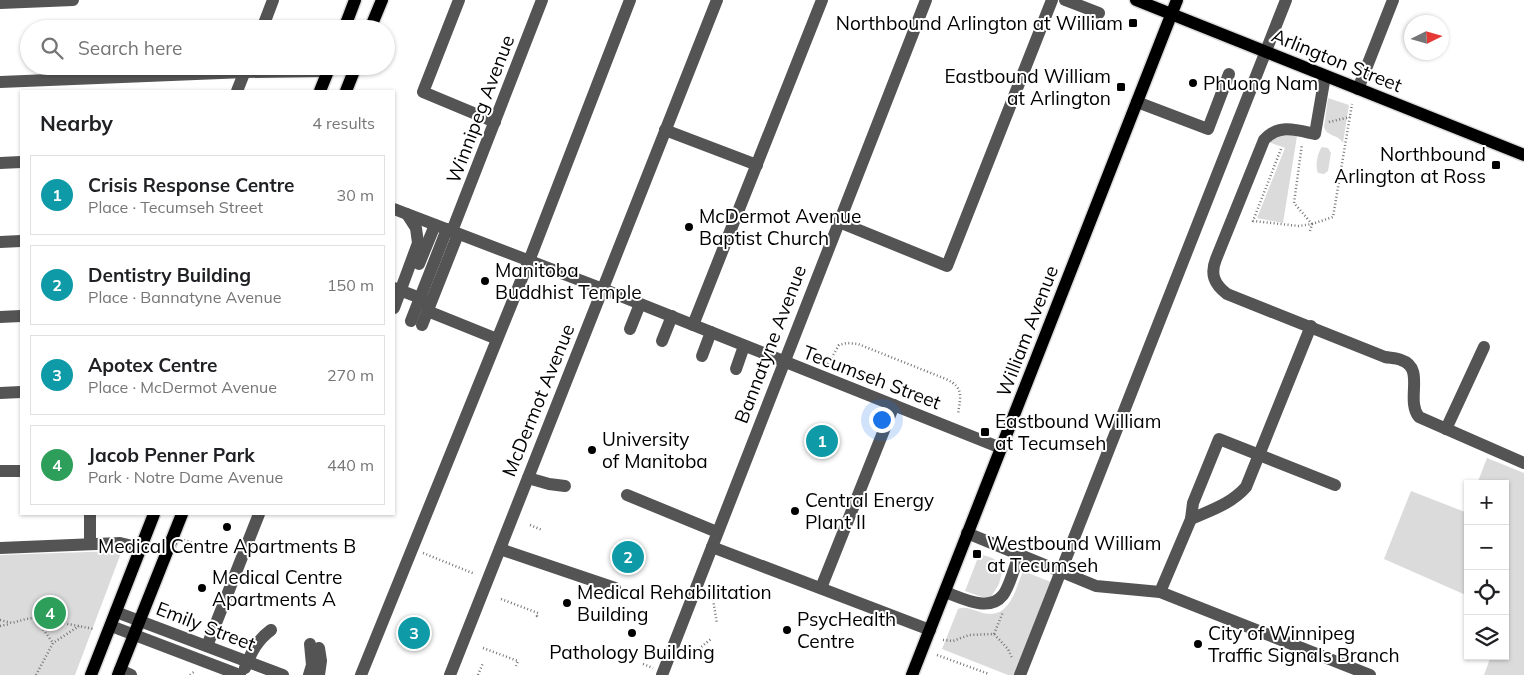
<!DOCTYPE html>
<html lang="en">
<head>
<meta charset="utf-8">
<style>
	:root { --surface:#fff; --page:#f2f2f2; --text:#202124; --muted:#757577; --line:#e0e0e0; --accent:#ea580c }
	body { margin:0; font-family:Mulish,sans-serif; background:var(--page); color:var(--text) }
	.controls { position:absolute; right:15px; bottom:15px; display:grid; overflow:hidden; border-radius:0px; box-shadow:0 1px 4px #0004 }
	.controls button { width:45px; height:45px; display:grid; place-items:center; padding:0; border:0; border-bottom:1px solid var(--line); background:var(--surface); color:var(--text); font:25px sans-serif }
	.compass { position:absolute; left:1404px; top:15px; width:45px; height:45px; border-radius:50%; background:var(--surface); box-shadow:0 1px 4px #0004; rotate:85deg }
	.you { position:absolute; left:881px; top:419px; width:18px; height:18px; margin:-12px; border:4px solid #fff; border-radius:50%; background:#1a73e8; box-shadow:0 0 0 8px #1a73e833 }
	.badge { display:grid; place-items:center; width:32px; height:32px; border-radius:50%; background:var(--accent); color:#fff; font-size:16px; font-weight:700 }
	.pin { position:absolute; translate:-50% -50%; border:2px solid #fff; box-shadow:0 1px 5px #0006 }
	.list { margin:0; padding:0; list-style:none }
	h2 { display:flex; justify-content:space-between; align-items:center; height:65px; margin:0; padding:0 20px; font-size:21px }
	h2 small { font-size:16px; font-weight:400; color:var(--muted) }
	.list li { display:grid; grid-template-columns:32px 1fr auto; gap:15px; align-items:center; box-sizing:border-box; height:80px; margin:0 10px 10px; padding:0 10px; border:1px solid var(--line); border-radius:0px }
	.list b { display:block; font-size:19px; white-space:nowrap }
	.list p { margin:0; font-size:16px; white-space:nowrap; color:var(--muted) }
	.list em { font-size:16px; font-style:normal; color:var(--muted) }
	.icon { flex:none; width:28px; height:28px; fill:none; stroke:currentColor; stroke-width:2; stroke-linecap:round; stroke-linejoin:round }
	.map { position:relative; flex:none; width:1524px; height:675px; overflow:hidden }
	.search { position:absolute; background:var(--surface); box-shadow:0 1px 4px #0004; left:20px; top:20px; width:375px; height:55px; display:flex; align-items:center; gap:12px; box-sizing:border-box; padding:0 18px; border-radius:28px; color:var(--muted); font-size:19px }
	.panel { position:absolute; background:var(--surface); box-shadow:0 1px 4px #0004; left:20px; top:90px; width:375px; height:425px; border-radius:0px }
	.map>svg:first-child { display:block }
	.green { fill:#dbdbdb }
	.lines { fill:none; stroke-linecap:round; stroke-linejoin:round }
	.major-casing { stroke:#dbdbdb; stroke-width:15 }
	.path { stroke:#767676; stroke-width:2.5; stroke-dasharray:1 2.5; stroke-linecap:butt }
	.minor { stroke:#545454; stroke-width:12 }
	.major { stroke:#000; stroke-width:12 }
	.poi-dot { fill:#000; stroke:#fff; stroke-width:2 }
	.labels { text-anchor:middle; stroke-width:4; stroke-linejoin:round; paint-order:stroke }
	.poi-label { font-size:19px; fill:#000; stroke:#fff; text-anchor:start }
	.street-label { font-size:19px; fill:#000; stroke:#fff }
</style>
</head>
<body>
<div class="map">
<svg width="1524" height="675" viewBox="0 0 1524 675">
	<rect width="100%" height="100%" fill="#fff"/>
	<g class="green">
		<path d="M1328,98l21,7 -6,38c-5,-9 -16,-6 -19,-16z"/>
		<polygon points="1280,133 1297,136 1283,223 1257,218 1285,148 1269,142"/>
		<path d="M1322,147l6,1 3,5 -3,18 -4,3 -6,-1c-3,-6 -1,-20 4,-26z"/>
		<polygon points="1487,458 1524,473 1524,675 1484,675 1491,656 1505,656 1505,619 1507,613 1505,612 1505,484 1477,484"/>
		<polygon points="1411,491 1465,512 1468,505 1468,596 1384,559"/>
		<polygon points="116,551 121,553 75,675 0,675 0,555"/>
		<path d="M979,555c10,0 19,5 24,13l-4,16 -8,13h-9l-17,-6z"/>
		<path d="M1023,571l28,11 -37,93h-6l-66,-26 16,-40c6,-3 12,0 19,2 31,12 37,-17 46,-40z"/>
	</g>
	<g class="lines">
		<defs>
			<g id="major">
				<polyline points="1136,0 1524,155"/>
				<polyline points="344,29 355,0"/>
				<polyline points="370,29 382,0"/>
				<polyline points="320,91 330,66"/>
				<polyline points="346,91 356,66"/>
				<polyline points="91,675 154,514"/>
				<polyline points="118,675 182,514"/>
				<polyline points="912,675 1177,0"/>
			</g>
		</defs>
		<use href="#major" class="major-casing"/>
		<g class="path">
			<polyline points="1329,122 1350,117"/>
			<polyline points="1281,149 1253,221 1299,226 1312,224 1294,203 1302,144"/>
			<polyline points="1310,231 1312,224 1333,217 1352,104"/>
			<path d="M828,364l11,-19 8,-2 11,1 88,35c19,9 14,18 12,36"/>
			<polyline points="530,525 542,530"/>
			<polyline points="184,540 197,544"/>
			<polyline points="423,553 475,574"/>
			<polyline points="712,593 717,624"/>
			<polyline points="501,599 538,613 537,616 539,616"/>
			<polyline points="35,618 53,643"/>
			<polyline points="0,620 12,623 26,619 48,616 68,624 94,629"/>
			<polyline points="0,626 10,624"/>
			<polyline points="994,634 1003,612"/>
			<polyline points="943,640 953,641 969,635 994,634 1008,649 1012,658"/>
			<polyline points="483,648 518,661 516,666"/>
			<polyline points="937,655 989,674"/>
			<polyline points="685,660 711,639"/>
			<polyline points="643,664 653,668"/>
			<polyline points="36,675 53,643 79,626"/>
			<polyline points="190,675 195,671"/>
			<polyline points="478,675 483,663"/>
		</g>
		<g class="minor">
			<polyline points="459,0 423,92 495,122"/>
			<polyline points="1065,0 1099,13"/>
			<polyline points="0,3 73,0"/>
			<polyline points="262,29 273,0"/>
			<path d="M1325,76l-10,58c-18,-4 -36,-11 -51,6l-48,119c-6,15 -2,25 11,35l158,63c5,1 12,1 16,3 25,8 4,40 18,57l105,46"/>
			<polyline points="0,82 245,72 328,71"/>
			<polyline points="1358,89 1393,0"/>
			<polyline points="237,91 247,66"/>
			<polyline points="1137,102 1208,129 1229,74"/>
			<polyline points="665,130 757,165"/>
			<polyline points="0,163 21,162"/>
			<polyline points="394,209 603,289 1001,448"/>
			<polyline points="839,222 947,266 1052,0"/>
			<polyline points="452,231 542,0"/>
			<polyline points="0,242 21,241"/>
			<polyline points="419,264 435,225"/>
			<polyline points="394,288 423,299 430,312 497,339"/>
			<polyline points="394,308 418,243 416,228 407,214"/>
			<polyline points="0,317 21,316"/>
			<polyline points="411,321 447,229"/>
			<polyline points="422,325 458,234"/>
			<polyline points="693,325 822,0"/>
			<polyline points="630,329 640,304"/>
			<polyline points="662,341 672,316"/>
			<polyline points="702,356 711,332"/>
			<polyline points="736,369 744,346"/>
			<polyline points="0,393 21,392"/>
			<polyline points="1446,429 1484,347"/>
			<polyline points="0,471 21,471"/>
			<polyline points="528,478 549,484 565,486"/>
			<polyline points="627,495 717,532"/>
			<path d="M1191,519c20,-9 40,-15 55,-32l65,-161"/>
			<polyline points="967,533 1096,586 1160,592 1370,675"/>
			<polyline points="90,543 90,514"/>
			<polyline points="712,547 930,630"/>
			<polyline points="0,548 120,543 141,548"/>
			<polyline points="500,549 615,588"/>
			<polyline points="821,588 894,405"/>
			<path d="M945,592c17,6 44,21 58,3 7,-9 12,-30 16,-40"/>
			<polyline points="1160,592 1191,519 1193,503 1219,439 1335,485"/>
			<polyline points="116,612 283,675"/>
			<polyline points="111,626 240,675"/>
			<polyline points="207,646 259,514"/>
			<polyline points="319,648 321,661 319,675"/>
			<path d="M245,668c6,-15 12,-28 26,-38"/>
			<polyline points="120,670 131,675"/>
			<polyline points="309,675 312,665 310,644"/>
			<polyline points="361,675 529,261 630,0"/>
			<polyline points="450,675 717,0"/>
			<polyline points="662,675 926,0"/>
			<polyline points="1020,675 1286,0"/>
		</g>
		<use href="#major" class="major"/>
	</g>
	<g class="poi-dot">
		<rect x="1128" y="18" width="10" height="10" rx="2.5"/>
		<circle cx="1193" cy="83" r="5"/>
		<rect x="1116" y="82" width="10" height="10" rx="2.5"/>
		<rect x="1491" y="160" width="10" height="10" rx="2.5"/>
		<circle cx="689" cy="227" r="5"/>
		<circle cx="485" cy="281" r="5"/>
		<rect x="980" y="427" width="10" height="10" rx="2.5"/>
		<circle cx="592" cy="450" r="5"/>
		<circle cx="795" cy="511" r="5"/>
		<circle cx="227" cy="527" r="5"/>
		<rect x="972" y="549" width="10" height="10" rx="2.5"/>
		<circle cx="202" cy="588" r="5"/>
		<circle cx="567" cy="603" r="5"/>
		<circle cx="787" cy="630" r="5"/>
		<circle cx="632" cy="633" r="5"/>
		<circle cx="1198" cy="644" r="5"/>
	</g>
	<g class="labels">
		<g class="poi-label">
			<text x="1123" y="30" text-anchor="end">Northbound Arlington at William</text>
			<text x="1111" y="83" text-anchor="end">Eastbound William<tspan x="1111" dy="22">at Arlington</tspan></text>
			<text x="1203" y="90">Phuong Nam</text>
			<text x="1486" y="161" text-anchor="end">Northbound<tspan x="1486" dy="22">Arlington at Ross</tspan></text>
			<text x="699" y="223">McDermot Avenue<tspan x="699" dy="22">Baptist Church</tspan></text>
			<text x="495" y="277">Manitoba<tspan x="495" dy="22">Buddhist Temple</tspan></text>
			<text x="995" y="428">Eastbound William<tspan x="995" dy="22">at Tecumseh</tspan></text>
			<text x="602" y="446">University<tspan x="602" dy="22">of Manitoba</tspan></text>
			<text x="805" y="507">Central Energy<tspan x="805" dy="22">Plant II</tspan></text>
			<text x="987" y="550">Westbound William<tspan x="987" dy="22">at Tecumseh</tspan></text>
			<text x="227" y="553" text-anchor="middle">Medical Centre Apartments B</text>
			<text x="212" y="584">Medical Centre<tspan x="212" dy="22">Apartments A</tspan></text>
			<text x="577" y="599">Medical Rehabilitation<tspan x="577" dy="22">Building</tspan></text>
			<text x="797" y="626">PsycHealth<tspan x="797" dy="22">Centre</tspan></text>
			<text x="1208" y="640">City of Winnipeg<tspan x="1208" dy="22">Traffic Signals Branch</tspan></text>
			<text x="632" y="659" text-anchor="middle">Pathology Building</text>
		</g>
		<g class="street-label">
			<text transform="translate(1337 60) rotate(22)" y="7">Arlington Street</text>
			<text transform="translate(480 109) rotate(-69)" y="7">Winnipeg Avenue</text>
			<text transform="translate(1027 331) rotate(-69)" y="7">William Avenue</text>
			<text transform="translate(770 344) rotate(-69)" y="7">Bannatyne Avenue</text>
			<text transform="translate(872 377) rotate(21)" y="7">Tecumseh Street</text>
			<text transform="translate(538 400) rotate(-68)" y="7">McDermot Avenue</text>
			<text transform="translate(206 626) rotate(21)" y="7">Emily Street</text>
		</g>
	</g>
</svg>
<div class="controls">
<button>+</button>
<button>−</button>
<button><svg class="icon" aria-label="locate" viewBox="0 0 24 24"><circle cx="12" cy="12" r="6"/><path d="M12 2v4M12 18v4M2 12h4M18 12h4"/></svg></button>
<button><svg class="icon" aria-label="layers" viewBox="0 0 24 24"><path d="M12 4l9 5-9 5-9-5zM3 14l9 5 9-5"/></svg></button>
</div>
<svg class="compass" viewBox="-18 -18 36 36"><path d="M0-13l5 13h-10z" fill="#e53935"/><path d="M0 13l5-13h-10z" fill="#757577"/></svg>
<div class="you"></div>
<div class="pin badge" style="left:822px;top:441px;background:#0f9aa8">1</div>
<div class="pin badge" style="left:628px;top:557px;background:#0f9aa8">2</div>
<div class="pin badge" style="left:414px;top:633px;background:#0f9aa8">3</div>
<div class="pin badge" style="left:50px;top:613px;background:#2e9e5b">4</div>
<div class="search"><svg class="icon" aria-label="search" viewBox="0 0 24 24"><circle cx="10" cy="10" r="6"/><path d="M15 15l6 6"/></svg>Search here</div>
<section class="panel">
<h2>Nearby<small>4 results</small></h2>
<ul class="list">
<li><span class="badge" style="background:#0f9aa8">1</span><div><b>Crisis Response Centre</b><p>Place · Tecumseh Street</p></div><em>30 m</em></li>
<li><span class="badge" style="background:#0f9aa8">2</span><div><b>Dentistry Building</b><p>Place · Bannatyne Avenue</p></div><em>150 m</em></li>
<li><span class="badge" style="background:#0f9aa8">3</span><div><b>Apotex Centre</b><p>Place · McDermot Avenue</p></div><em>270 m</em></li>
<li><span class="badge" style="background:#2e9e5b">4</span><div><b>Jacob Penner Park</b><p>Park · Notre Dame Avenue</p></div><em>440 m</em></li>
</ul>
</section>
</div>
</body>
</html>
